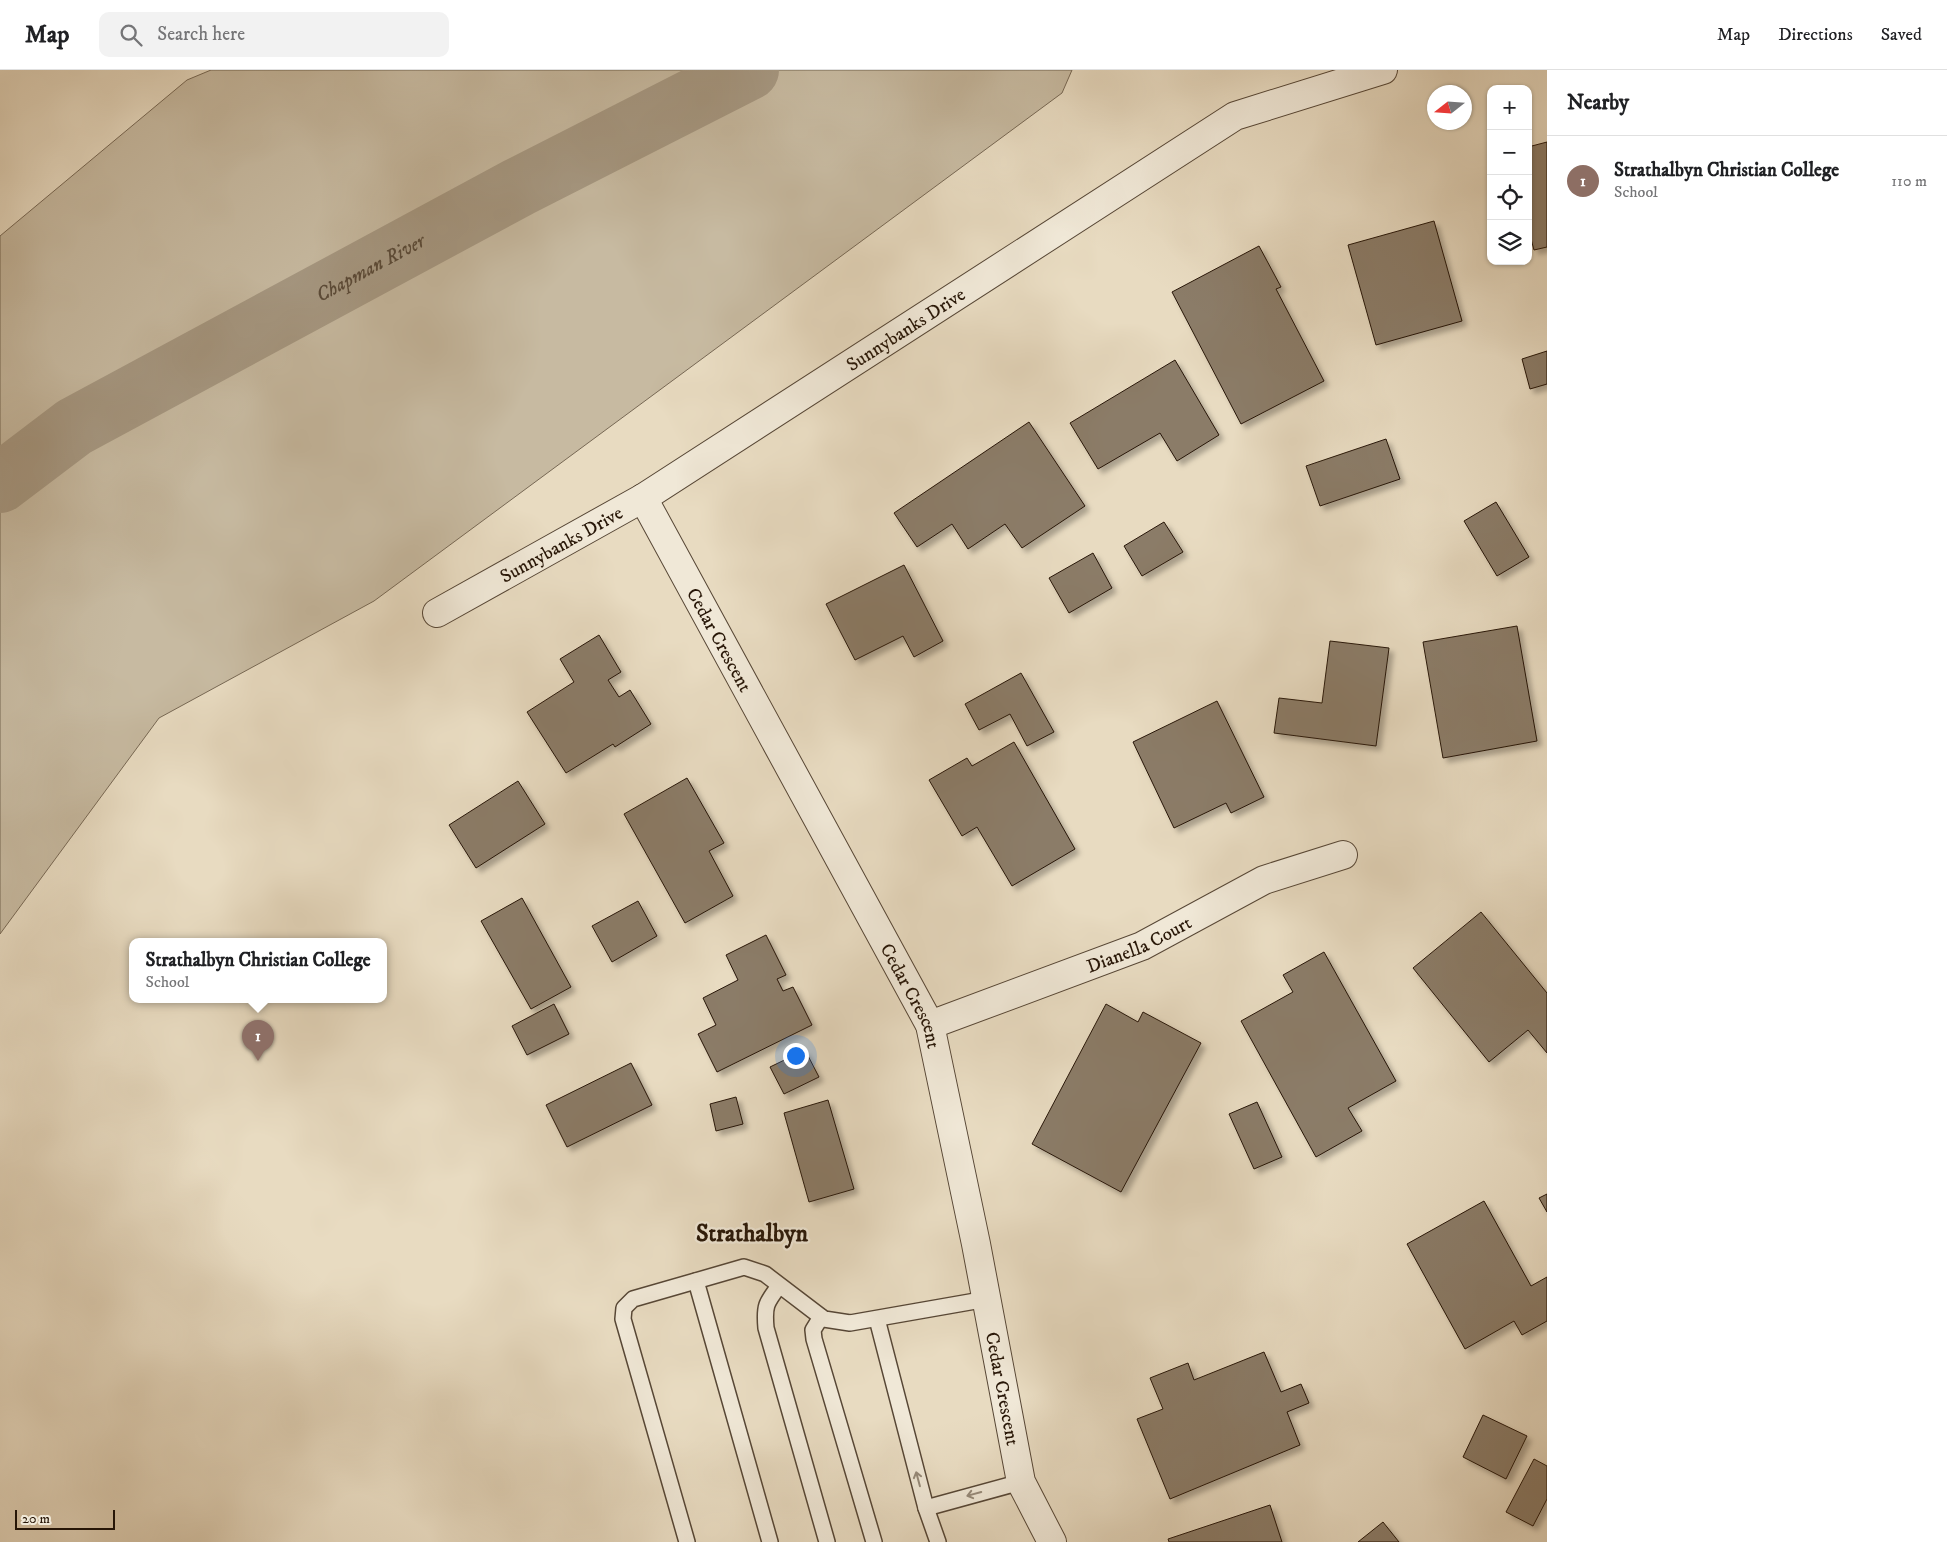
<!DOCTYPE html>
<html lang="en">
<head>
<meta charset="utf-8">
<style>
	:root { --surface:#fff; --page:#f2f2f2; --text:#202124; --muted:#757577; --line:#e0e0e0; --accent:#8f2418 }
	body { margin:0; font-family:"IM FELL DW Pica",serif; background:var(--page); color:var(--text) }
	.controls { position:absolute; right:15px; top:15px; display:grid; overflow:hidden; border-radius:10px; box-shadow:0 1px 4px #0004 }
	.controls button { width:45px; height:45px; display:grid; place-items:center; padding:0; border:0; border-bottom:1px solid var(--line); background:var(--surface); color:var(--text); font:25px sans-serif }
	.compass { position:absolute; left:1427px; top:15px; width:45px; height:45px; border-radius:50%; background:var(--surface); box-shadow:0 1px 4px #0004; rotate:253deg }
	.scale { position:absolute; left:15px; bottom:12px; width:100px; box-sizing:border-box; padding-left:5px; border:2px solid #271607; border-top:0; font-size:14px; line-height:18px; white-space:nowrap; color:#271607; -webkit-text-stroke:4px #f0e8d7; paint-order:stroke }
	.you { position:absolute; left:795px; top:985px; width:18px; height:18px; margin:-12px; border:4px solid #fff; border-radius:50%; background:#1a73e8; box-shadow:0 0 0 8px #1a73e833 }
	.badge { display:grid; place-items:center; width:32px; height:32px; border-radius:50%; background:var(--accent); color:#fff; font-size:16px; font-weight:700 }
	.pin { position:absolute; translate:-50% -41px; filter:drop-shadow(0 1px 2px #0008) }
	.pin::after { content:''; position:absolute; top:26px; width:18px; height:15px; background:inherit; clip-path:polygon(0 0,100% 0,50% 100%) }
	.popup { position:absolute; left:129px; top:868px; width:258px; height:65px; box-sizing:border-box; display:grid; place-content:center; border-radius:10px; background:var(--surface); filter:drop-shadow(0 1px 4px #0005); font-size:16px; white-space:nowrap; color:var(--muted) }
	.popup b { font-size:19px; color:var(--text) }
	.popup::after { content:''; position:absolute; left:50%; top:100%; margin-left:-10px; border:10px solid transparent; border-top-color:var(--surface) }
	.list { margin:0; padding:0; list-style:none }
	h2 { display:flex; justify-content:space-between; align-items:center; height:65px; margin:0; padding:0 20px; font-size:21px }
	h2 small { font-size:16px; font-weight:400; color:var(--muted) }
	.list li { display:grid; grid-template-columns:32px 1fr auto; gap:15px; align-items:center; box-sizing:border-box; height:90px; padding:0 20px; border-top:1px solid var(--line) }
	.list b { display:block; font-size:19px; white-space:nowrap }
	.list p { margin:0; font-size:16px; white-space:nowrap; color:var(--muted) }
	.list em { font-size:16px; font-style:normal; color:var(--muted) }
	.icon { flex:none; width:28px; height:28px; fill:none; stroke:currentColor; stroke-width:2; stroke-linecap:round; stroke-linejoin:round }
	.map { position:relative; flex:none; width:1547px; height:1472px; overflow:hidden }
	header { display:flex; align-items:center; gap:30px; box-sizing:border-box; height:70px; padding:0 25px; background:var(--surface); border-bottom:1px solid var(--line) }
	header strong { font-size:24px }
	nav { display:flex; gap:28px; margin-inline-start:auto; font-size:18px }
	.search { width:350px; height:45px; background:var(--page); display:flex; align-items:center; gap:12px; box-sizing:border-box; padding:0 18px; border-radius:10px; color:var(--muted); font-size:19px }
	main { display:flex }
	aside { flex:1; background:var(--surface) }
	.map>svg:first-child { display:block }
	.green { fill:#c7baa1; stroke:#776854 }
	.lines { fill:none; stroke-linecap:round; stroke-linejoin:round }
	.river { stroke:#a69882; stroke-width:60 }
	.building { fill:#8b7c68; stroke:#271607; filter:url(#shadow) }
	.service-casing { stroke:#574736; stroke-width:18 }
	.minor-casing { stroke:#574736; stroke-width:30 }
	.service { stroke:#f0e8d7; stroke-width:15 }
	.minor { stroke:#f0e8d7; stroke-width:28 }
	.oneway { stroke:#968a79 }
	.labels { text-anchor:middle; stroke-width:4.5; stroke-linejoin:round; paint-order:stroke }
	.street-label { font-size:19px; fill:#271607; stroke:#f0e8d7 }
	.water-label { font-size:20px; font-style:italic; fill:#5a4a38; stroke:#f0e8d7 }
	.district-label { font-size:24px; font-weight:bold; fill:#271607; stroke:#f0e8d7 }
</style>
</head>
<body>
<header>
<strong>Map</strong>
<div class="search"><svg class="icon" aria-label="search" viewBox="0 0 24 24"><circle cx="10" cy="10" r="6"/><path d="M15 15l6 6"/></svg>Search here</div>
<nav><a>Map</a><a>Directions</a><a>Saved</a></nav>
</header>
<main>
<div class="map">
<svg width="1547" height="1472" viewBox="0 0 1547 1472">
	<defs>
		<filter id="shadow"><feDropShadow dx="4.5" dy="4.5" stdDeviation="2.5" flood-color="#0004"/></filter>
	</defs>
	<rect width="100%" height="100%" fill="#e8dbc1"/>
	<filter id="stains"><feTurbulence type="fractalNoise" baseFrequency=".004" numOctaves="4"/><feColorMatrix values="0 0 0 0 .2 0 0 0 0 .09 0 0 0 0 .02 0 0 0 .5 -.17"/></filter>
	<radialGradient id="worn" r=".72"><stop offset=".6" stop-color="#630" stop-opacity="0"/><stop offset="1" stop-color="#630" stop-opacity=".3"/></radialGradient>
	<polygon class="green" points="211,0 1072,0 1062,23 374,531 159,648 0,864 0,166 187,10"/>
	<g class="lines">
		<path class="river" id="s1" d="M0,413l74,-56 445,-240 230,-117"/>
	</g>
	<g class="building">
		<polygon points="1547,72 1547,177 1534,180 1528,158 1528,77"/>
		<polygon points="1434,151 1462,251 1376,275 1348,175"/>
		<polygon points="1259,176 1281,217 1276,219 1324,311 1241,354 1172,222"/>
		<polygon points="1547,281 1547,314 1530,319 1522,289"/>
		<polygon points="1175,290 1219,365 1177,391 1160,363 1098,399 1070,353"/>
		<polygon points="1029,352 1085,436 1022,478 1005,454 968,479 952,454 917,477 894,443"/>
		<polygon points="1386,369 1400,409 1320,436 1306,396"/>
		<polygon points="1496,432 1529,487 1497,506 1464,451"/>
		<polygon points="1164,452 1183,482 1142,506 1124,476"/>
		<polygon points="1093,483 1112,518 1069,543 1049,508"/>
		<polygon points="904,495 943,571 914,587 903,566 855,590 826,534"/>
		<polygon points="1517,556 1537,671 1443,688 1423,572"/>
		<polygon points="599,565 621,602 608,610 619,627 630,620 651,654 615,677 613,674 566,703 527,642 574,612 560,589"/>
		<polygon points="1330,571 1389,578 1376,676 1274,663 1279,628 1322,633"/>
		<polygon points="1021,603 1054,662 1027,676 1010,644 979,660 965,634"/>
		<polygon points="1217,631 1264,727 1231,743 1226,733 1174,758 1133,672"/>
		<polygon points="1014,672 1075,779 1012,816 977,757 962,766 929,710 967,688 972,696"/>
		<polygon points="687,708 724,773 709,781 733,826 685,853 624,744"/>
		<polygon points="518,711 545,754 476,798 449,755"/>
		<polygon points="522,828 571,917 531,939 481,851"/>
		<polygon points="638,831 657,866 612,892 592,856"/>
		<polygon points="1481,842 1547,923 1547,983 1528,960 1489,992 1413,898"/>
		<polygon points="766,865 786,905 777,909 783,921 793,917 812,955 717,1002 698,964 716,955 703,928 738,910 726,885"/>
		<polygon points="1324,882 1396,1011 1348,1038 1362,1061 1316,1087 1241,951 1293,922 1283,905"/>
		<polygon points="554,934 569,964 527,985 512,956"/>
		<polygon points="1106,934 1138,952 1143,942 1201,973 1121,1122 1032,1074"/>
		<polygon points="805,980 819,1007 784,1024 770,997"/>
		<polygon points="631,993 652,1035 567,1077 546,1035"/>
		<polygon points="736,1027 743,1054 716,1061 710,1034"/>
		<polygon points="828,1030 854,1119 809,1132 784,1043"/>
		<polygon points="1257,1032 1282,1087 1254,1099 1229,1044"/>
		<polygon points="1547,1124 1547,1142 1539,1128"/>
		<polygon points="1484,1131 1531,1216 1547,1207 1547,1251 1522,1265 1514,1251 1465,1279 1407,1174"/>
		<polygon points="1264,1282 1281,1322 1301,1314 1309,1333 1287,1342 1300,1375 1170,1429 1137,1349 1163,1339 1150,1308 1188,1293 1194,1310"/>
		<polygon points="1483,1345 1527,1366 1506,1409 1463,1387"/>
		<polygon points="1534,1389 1547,1396 1547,1429 1533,1456 1506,1442"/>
		<polygon points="1270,1435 1282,1472 1169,1472 1168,1469"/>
		<polygon points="1383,1452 1399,1472 1358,1472"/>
	</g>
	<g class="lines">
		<defs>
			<g id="service">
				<polyline points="696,1211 770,1472"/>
				<path d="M779,1216c-13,17 -15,20 -13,42l61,214"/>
				<polyline points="821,1247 813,1260 814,1269 874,1472"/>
				<polyline points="877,1249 926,1438 938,1472"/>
				<polyline points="926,1438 1021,1412"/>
				<polyline points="687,1472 623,1249 624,1238 633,1229 744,1197 765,1204 824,1249 850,1253 987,1229"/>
			</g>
			<g id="minor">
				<path id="s2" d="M643,428l287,527 46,219 45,238 31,60"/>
				<path id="s3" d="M437,543l206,-115 592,-382 148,-46"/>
				<path id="s4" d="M930,955l212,-79 122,-66 79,-25"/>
			</g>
		</defs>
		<use href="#service" class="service-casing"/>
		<use href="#minor" class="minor-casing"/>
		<use href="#service" class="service"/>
		<use href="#minor" class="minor"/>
	</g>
	<defs><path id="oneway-shaft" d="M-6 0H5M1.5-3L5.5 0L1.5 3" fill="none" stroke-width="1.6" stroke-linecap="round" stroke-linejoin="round" transform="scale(1.25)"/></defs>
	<g class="oneway">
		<use href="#oneway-shaft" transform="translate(918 1409) rotate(-105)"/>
		<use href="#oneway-shaft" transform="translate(974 1424) rotate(165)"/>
	</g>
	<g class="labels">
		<g class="street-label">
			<text dy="7" stroke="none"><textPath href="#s3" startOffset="548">Sunnybanks Drive</textPath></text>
			<text dy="7" stroke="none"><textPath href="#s3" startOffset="142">Sunnybanks Drive</textPath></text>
			<text dy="7" stroke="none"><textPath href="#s2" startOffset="161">Cedar Crescent</textPath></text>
			<text dy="7" stroke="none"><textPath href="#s4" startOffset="224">Dianella Court</textPath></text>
			<text dy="7" stroke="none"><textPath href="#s2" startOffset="566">Cedar Crescent</textPath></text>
			<text dy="7" stroke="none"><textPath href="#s2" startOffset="971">Cedar Crescent</textPath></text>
		</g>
		<g class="water-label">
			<text dy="7" stroke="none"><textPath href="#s1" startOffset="429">Chapman River</textPath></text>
		</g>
		<g class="district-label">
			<text x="752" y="1171">Strathalbyn</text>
		</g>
	</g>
	<rect width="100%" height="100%" filter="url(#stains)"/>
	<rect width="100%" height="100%" fill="url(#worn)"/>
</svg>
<div class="controls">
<button>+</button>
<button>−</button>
<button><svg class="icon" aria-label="locate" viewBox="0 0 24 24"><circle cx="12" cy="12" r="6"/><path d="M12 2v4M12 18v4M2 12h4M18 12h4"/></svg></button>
<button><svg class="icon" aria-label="layers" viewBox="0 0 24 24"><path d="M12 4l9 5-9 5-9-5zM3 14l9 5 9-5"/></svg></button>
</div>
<svg class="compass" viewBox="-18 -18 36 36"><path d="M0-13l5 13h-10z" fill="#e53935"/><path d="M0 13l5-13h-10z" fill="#757577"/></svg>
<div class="scale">20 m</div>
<div class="you"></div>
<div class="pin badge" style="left:258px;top:991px;background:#8d6e63">1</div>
<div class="popup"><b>Strathalbyn Christian College</b>School</div>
</div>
<aside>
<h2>Nearby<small></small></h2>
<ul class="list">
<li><span class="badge" style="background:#8d6e63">1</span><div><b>Strathalbyn Christian College</b><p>School</p></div><em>110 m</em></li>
</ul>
</aside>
</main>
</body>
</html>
